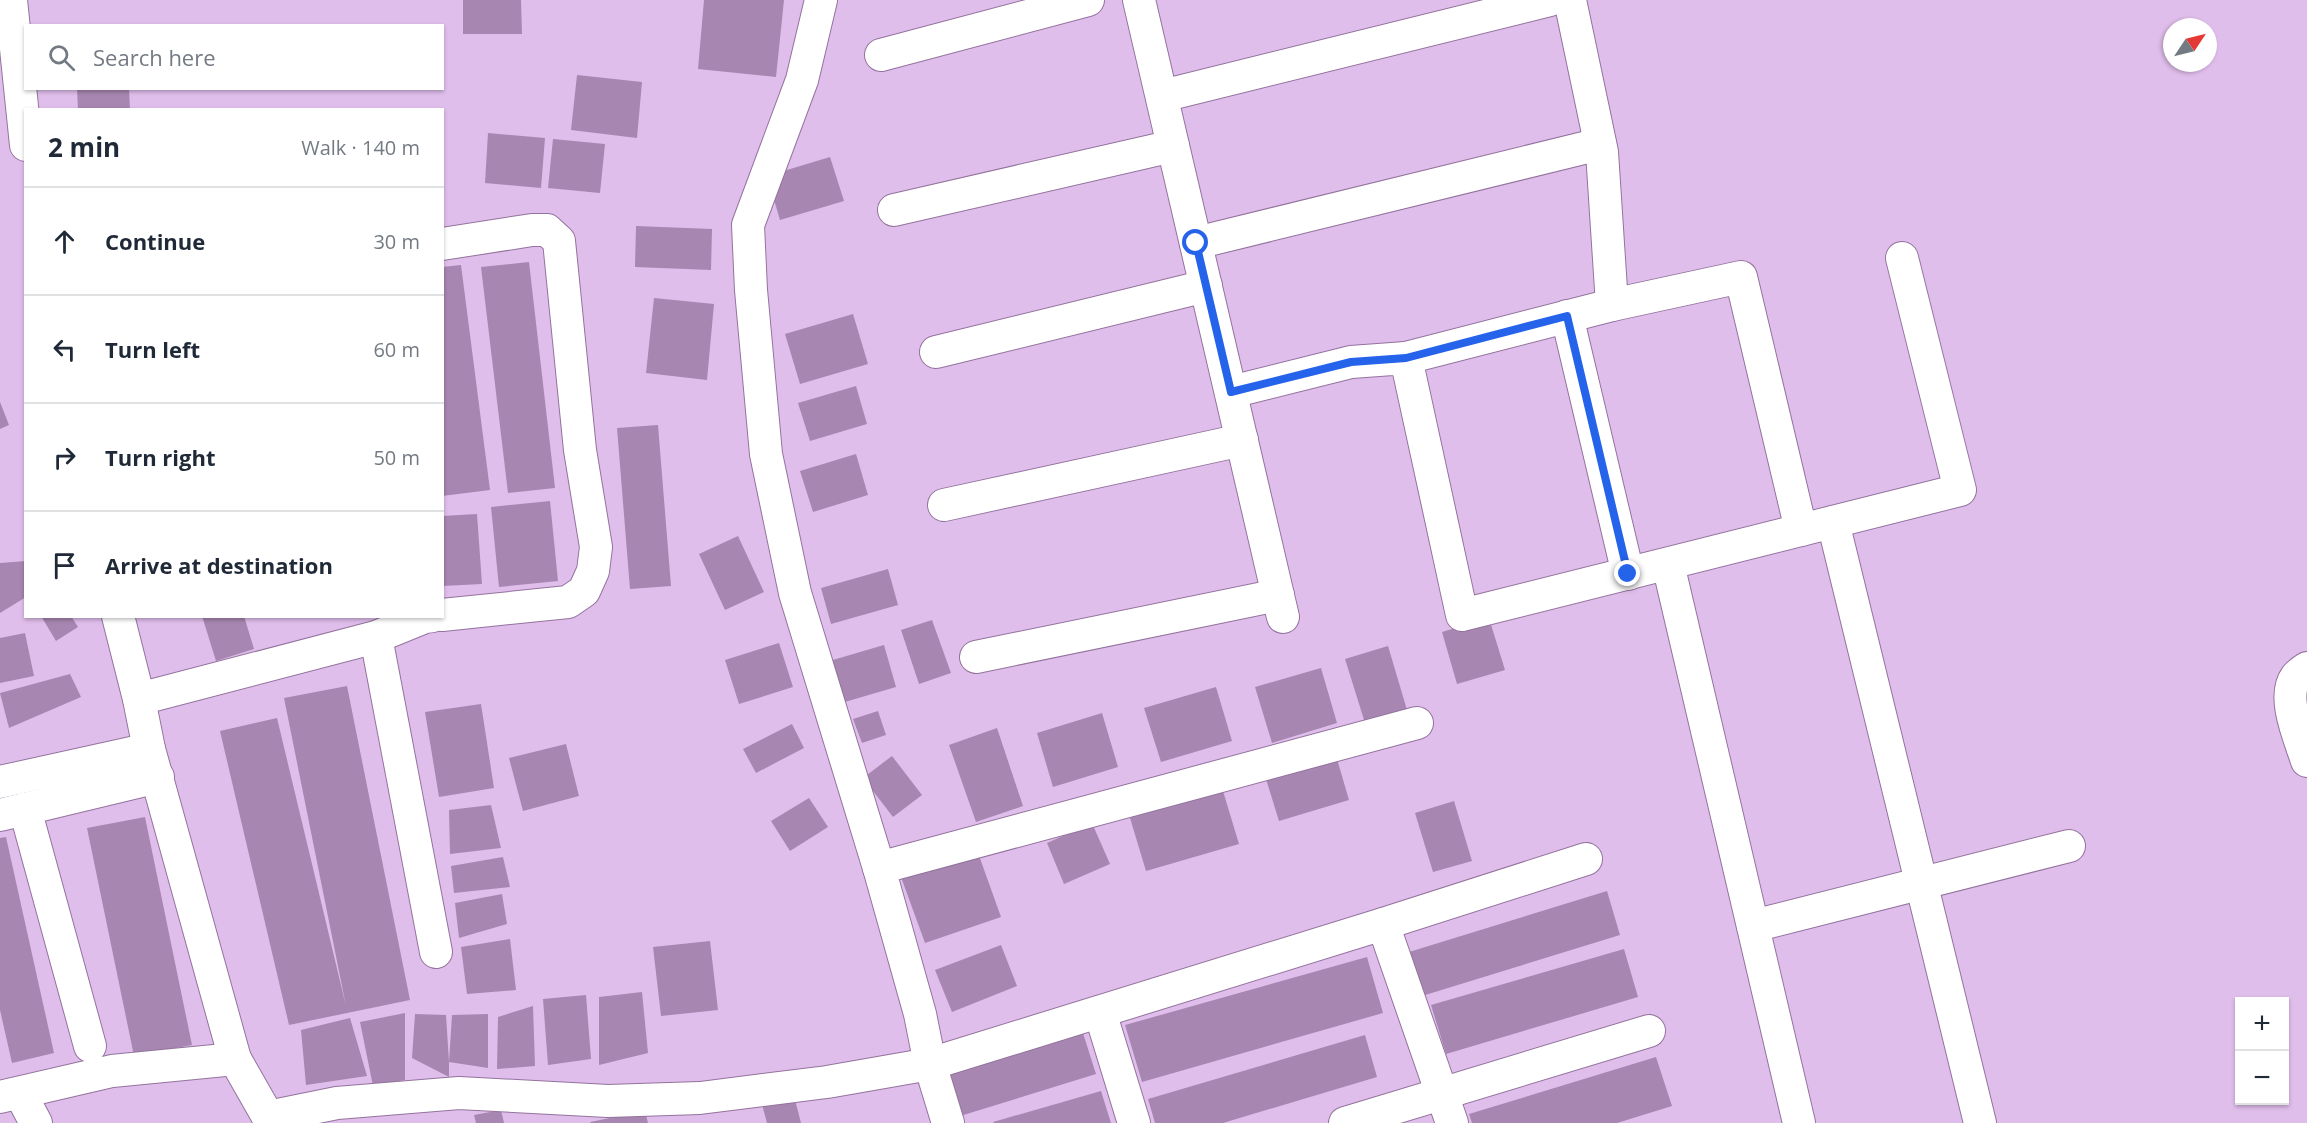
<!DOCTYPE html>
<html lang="en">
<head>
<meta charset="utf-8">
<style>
	:root { --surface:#fff; --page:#f6f6f7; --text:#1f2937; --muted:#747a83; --line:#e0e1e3 }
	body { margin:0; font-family:"Open Sans",sans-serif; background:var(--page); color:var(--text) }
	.controls { position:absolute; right:18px; bottom:18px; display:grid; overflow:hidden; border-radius:0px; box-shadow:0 2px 4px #0004 }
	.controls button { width:54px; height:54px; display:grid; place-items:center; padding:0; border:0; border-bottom:2px solid var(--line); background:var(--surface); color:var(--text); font:30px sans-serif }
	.compass { position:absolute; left:2163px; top:18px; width:54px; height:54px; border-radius:50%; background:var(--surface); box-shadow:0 2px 4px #0004; rotate:55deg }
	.stop { position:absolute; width:18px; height:18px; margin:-14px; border:4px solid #2563eb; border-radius:50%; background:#fff }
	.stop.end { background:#2563eb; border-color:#fff; box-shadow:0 2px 6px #0008 }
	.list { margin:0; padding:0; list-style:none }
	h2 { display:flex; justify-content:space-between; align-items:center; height:78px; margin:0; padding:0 24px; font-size:26px }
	h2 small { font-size:20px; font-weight:400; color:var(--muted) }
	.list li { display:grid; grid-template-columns:39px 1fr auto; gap:18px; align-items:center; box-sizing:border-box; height:108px; padding:0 24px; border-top:2px solid var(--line) }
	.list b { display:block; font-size:22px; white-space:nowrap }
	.list em { font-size:20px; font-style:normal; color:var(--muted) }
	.icon { flex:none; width:33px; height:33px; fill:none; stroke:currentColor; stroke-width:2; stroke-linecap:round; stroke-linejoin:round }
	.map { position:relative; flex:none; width:2307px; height:1123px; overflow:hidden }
	.search { position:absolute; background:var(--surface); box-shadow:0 2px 4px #0004; left:24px; top:24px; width:420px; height:66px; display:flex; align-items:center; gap:15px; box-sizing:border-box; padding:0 21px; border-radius:0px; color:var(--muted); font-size:22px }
	.panel { position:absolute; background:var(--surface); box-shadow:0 2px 4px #0004; left:24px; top:108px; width:420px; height:510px; border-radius:0px }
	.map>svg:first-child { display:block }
	.building { fill:#a786b1 }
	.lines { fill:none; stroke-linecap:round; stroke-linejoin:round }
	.street-casing { stroke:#93739d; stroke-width:34 }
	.street { stroke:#fff; stroke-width:32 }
	.route { stroke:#2563eb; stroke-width:8 }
</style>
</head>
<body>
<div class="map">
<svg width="2307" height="1123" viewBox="0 0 2307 1123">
	<rect width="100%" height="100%" fill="#e0beec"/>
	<g class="building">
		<polygon points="463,0 521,0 522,34 463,34"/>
		<polygon points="704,0 784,0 776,77 698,69"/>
		<polygon points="577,75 642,82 637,138 571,130"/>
		<polygon points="77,88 129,88 130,110 78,110"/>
		<polygon points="488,133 545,138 541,188 485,183"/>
		<polygon points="553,139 605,144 600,193 548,188"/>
		<polygon points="830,157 844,201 780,220 767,176"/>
		<polygon points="636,226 712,229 711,270 635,267"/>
		<polygon points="529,262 555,488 508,493 481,267"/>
		<polygon points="461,265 490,490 442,496 442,267"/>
		<polygon points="654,298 714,304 707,380 646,373"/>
		<polygon points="853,314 868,364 800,384 785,334"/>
		<polygon points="856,386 867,424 810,441 798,403"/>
		<polygon points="0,402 9,425 0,429"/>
		<polygon points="658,425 671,586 630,589 617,428"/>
		<polygon points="856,454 868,495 813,512 800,471"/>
		<polygon points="550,501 558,581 499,587 491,507"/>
		<polygon points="477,514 482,584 442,586 442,516"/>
		<polygon points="738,536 764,592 725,610 699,554"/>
		<polygon points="26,561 26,597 0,613 0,563"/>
		<polygon points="888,569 898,605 831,624 821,588"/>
		<polygon points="41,616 71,616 78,627 56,641"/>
		<polygon points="202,616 244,616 254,649 216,661"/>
		<polygon points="1489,618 1505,670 1457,684 1442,632"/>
		<polygon points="932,620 951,673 919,684 901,630"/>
		<polygon points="25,633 34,676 0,683 0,638"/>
		<polygon points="779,643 793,687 739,704 725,660"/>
		<polygon points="884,645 896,687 838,704 826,662"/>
		<polygon points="1388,646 1407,710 1365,723 1345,659"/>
		<polygon points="1321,668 1337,723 1272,743 1255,687"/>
		<polygon points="70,674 81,697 9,728 0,693"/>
		<polygon points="347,686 410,1000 289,1025 220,731 277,718 346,1006 284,698"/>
		<polygon points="1216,687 1232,741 1161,762 1144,708"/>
		<polygon points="481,704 494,788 439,797 425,712"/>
		<polygon points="878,711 886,735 862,743 853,719"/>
		<polygon points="1102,713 1118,767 1053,787 1037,733"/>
		<polygon points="792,724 804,748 756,773 743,749"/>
		<polygon points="997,728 1023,806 976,822 949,745"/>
		<polygon points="566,744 579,796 523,811 509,758"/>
		<polygon points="892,756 922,795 893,817 863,778"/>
		<polygon points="1337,759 1349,800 1279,821 1266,779"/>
		<polygon points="1220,781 1239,844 1146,871 1127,808"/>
		<polygon points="809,798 828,827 790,851 771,821"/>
		<polygon points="1454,801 1472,861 1433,872 1415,813"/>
		<polygon points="491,805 501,848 450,854 449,810"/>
		<polygon points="145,817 192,1045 134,1056 87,828"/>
		<polygon points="1092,823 1110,864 1064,884 1047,843"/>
		<polygon points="6,837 54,1053 12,1063 0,1010 0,838"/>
		<polygon points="977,850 1001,917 925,943 901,877"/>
		<polygon points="503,857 510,887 454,893 451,866"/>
		<polygon points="1607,891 1620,935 1422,996 1409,952"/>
		<polygon points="502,894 507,924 459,938 455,903"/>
		<polygon points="510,939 516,990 467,994 461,947"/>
		<polygon points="710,941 718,1010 661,1016 653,947"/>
		<polygon points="1001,945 1017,986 952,1012 935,970"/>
		<polygon points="1624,949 1638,997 1446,1054 1431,1005"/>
		<polygon points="1367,957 1383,1013 1142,1082 1125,1025"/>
		<polygon points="642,992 648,1053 599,1065 599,997"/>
		<polygon points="586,995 591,1059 548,1065 543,999"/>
		<polygon points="533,1006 535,1066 497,1069 498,1017"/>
		<polygon points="405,1013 405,1080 373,1086 360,1022"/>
		<polygon points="415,1014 446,1015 449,1062 452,1015 488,1014 488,1068 449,1062 449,1077 412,1058"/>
		<polygon points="350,1018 367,1076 306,1085 301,1030"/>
		<polygon points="1082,1030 1096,1074 957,1117 944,1073"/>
		<polygon points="1365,1035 1377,1077 1223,1123 1155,1123 1148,1099"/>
		<polygon points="1656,1057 1672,1106 1617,1123 1472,1123 1469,1114"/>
		<polygon points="792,1088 801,1123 767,1123 760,1097"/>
		<polygon points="1101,1091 1111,1123 994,1123 993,1122"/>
		<polygon points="501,1110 504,1123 476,1123 474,1115"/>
		<polygon points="645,1111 648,1123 591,1123 590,1122"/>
	</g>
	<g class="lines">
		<defs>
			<g id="street">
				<polyline points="11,0 26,145"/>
				<polyline points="821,0 802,80 748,225 751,290 766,454 795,593 879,868 920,1014 930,1064 948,1123"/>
				<polyline points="1139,0 1283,617"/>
				<polyline points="1570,0 1602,152 1612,305 1741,277 1801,530"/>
				<polyline points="881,55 1088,0"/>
				<polyline points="1162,96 1550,0"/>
				<polyline points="894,210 1173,146"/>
				<polyline points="1196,243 1600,144"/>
				<polyline points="442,244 532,230 547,230 559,241 580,450 596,547 593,571 584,591 568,602 442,615"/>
				<polyline points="1567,316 1628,574"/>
				<polyline points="936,352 1206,286"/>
				<polyline points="1406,358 1612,305"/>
				<polyline points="1231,392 1351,362 1406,358 1462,615 1960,490 1902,258"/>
				<polyline points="944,505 1242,440"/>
				<polyline points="1833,522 1980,1123"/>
				<polyline points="1668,564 1799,1123"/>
				<polyline points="118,616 139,699 149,749 235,1059 268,1117"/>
				<polyline points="376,637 436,952"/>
				<polyline points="976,657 1278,595"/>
				<path d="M2307,668c-3,2 -9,6 -11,9 -15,20 4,62 11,84"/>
				<polyline points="139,699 376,637 425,617 433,616"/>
				<polyline points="0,782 149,749"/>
				<polyline points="25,809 90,1046"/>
				<polyline points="0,815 158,777"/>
				<polyline points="879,868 1417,723"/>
				<polyline points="1383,924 1452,1123"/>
				<polyline points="1753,926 2069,846"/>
				<polyline points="1100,1012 1134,1123"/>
				<polyline points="20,1093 36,1123"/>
				<polyline points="0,1097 112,1071 235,1059"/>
				<polyline points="273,1123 268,1117 337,1103 459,1093 608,1101 700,1098 827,1082 930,1064 1383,924 1586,859"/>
				<polyline points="1345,1123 1649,1031"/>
			</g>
		</defs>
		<use href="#street" class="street-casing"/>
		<use href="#street" class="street"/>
	</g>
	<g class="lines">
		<polyline class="route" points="1196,243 1231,392 1351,362 1406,358 1567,316 1628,574"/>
	</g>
</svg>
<div class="controls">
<button>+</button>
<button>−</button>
</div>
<svg class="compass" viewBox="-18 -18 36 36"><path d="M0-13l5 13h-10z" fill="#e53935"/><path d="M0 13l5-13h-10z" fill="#747a83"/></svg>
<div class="stop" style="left:1196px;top:243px"></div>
<div class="stop end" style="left:1628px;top:574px"></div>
<div class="search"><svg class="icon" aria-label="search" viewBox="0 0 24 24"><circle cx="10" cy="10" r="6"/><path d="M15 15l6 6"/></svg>Search here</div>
<section class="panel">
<h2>2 min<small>Walk · 140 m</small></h2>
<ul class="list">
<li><svg class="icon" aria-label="ahead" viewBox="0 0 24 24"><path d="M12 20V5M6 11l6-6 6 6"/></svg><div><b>Continue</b></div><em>30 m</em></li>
<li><svg class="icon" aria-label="left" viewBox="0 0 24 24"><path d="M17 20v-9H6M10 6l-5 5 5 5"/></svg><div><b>Turn left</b></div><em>60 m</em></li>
<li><svg class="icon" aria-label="right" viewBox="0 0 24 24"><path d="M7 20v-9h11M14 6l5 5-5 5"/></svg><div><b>Turn right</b></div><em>50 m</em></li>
<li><svg class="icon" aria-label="arrive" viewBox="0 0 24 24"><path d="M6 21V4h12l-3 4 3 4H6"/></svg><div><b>Arrive at destination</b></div></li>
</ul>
</section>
</div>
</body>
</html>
